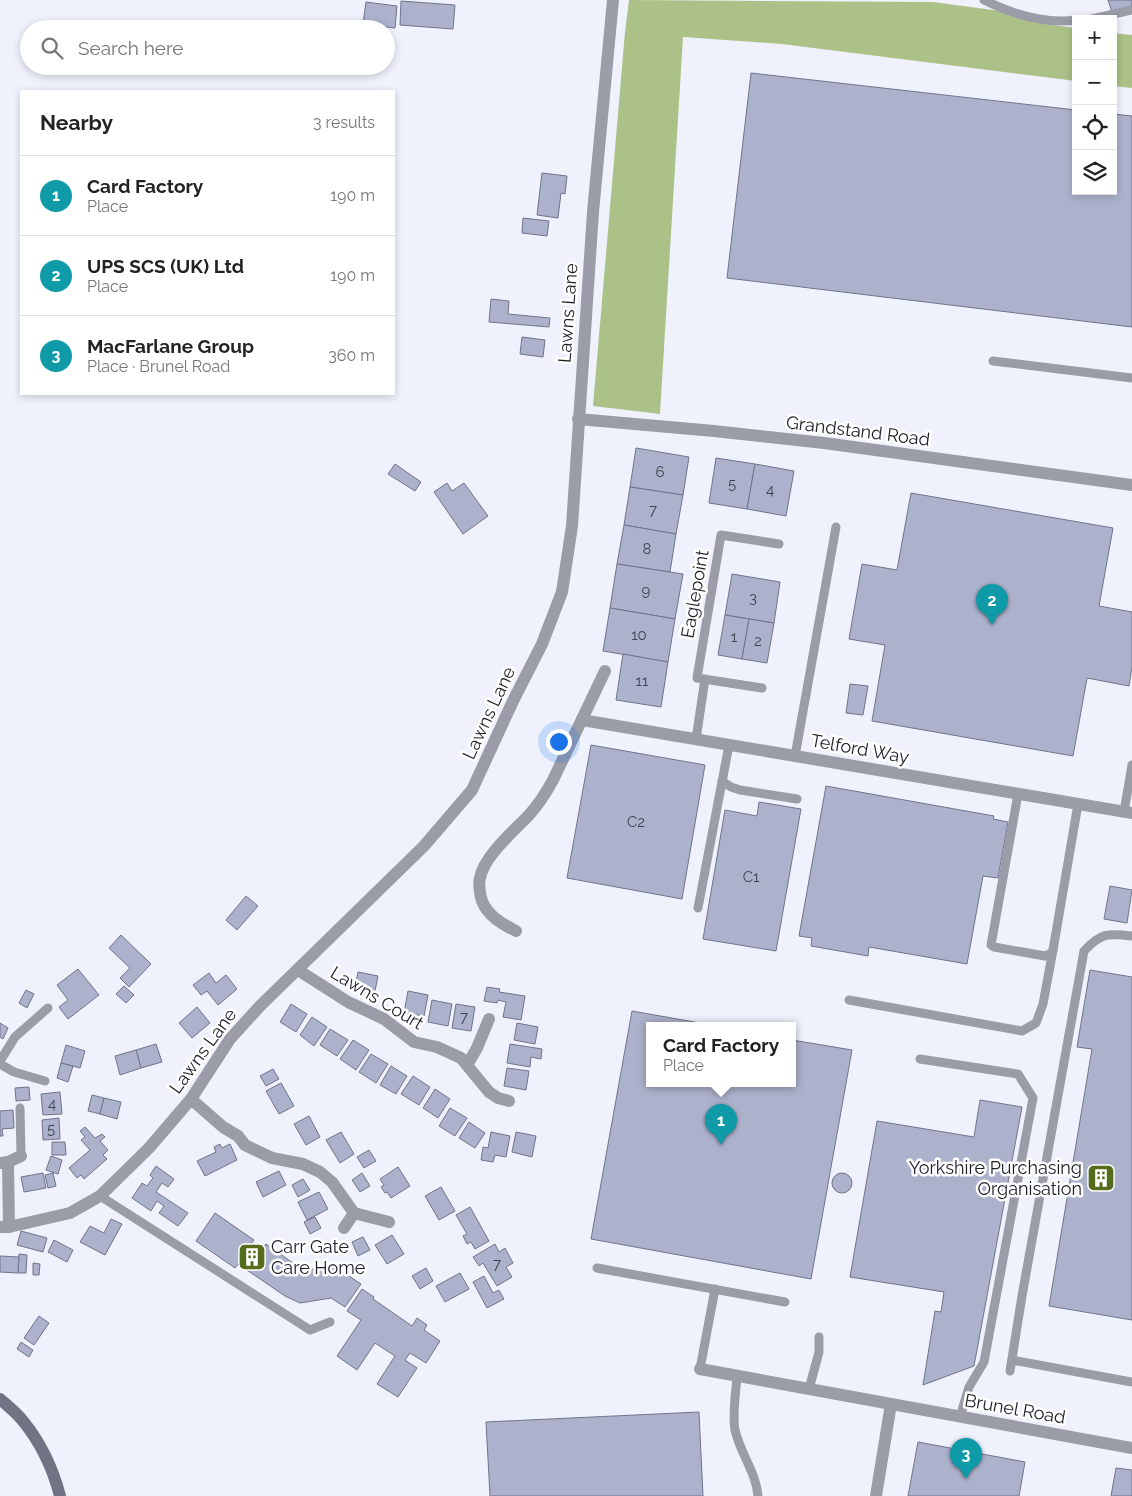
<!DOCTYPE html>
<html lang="en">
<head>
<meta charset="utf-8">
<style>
	:root { --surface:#fff; --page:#f6f6f6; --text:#222; --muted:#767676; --line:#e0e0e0; --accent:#556c1c }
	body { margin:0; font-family:Raleway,sans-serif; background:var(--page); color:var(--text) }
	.controls { position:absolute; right:15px; top:15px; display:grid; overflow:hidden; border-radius:0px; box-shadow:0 2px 8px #0003 }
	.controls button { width:45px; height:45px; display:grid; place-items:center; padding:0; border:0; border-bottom:1px solid var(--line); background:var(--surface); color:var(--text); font:25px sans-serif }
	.you { position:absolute; left:558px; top:741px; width:18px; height:18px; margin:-12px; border:4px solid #fff; border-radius:50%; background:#1a73e8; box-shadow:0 0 0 8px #1a73e833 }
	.badge { display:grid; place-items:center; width:32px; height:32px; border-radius:50%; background:var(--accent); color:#fff; font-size:16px; font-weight:700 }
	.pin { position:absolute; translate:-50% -41px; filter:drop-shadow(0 1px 2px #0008) }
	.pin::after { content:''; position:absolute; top:26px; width:18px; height:15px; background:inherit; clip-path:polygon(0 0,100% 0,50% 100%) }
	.popup { position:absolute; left:646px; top:1022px; width:150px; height:65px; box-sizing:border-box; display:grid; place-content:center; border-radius:0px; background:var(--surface); filter:drop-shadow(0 1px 4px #0005); font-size:16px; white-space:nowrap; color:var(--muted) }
	.popup b { font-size:19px; color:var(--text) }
	.popup::after { content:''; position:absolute; left:50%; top:100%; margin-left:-10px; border:10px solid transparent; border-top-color:var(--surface) }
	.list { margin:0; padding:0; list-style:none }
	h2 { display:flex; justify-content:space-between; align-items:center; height:65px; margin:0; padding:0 20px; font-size:21px }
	h2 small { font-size:16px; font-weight:400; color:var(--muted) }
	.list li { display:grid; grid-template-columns:32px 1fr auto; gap:15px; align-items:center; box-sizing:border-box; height:80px; padding:0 20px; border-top:1px solid var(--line) }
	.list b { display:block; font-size:19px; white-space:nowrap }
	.list p { margin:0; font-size:16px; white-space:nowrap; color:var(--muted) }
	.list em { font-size:16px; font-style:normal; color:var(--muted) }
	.icon { flex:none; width:28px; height:28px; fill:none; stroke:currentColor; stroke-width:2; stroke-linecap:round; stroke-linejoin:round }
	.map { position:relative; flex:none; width:1132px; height:1496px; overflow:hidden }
	.search { position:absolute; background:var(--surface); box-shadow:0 2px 8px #0003; left:20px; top:20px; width:375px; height:55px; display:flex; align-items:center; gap:12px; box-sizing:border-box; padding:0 18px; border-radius:28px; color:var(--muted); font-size:19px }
	.panel { position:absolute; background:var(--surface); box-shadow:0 2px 8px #0003; left:20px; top:90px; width:375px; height:305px; border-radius:0px }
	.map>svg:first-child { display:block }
	.forest { fill:#acc187 }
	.building { fill:#adb2cc; stroke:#6f748b }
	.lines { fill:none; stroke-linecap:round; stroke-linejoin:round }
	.lane { stroke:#9a9ca8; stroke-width:9 }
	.street { stroke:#9a9ca8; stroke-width:12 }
	.secondary { stroke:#707383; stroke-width:12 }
	.labels { text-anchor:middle; stroke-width:5; stroke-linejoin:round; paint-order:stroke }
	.number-label { font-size:15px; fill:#404350 }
	.street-label { font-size:18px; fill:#1c1e27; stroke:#fff }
	.poi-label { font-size:18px; fill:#1c1e27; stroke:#fff; text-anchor:end }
</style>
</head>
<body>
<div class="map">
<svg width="1132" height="1496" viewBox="0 0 1132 1496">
	<rect width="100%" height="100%" fill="#eff2fd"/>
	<g class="forest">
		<polygon points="629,0 933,2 1008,12 1045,24 1076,28 1076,81 782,44 683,37 660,414 593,406 625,32"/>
		<polygon points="1113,33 1132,35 1132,88 1113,86"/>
	</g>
	<g class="building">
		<polygon points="1108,0 1132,0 1132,6 1112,12"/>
		<polygon points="401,1 455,5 453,29 400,25"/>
		<polygon points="366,2 397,6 395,28 363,24"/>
		<polygon points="751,73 1076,110 1076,191 1113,191 1113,114 1132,116 1132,327 727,278"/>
		<polygon points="542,173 567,176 565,194 561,193 558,218 537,215"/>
		<polygon points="523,218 549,221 547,236 522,233"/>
		<polygon points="491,299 509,301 508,314 550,318 549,327 489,322"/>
		<polygon points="522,337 545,340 543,357 520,354"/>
		<polygon points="636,448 689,457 683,495 630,487"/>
		<polygon points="716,458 755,464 747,509 709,503"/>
		<polygon points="395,464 421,482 415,491 388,474"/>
		<polygon points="755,464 794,471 786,516 747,509"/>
		<polygon points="447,483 452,491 464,483 488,516 463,534 434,492"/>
		<polygon points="630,487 683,495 676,534 624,525"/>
		<polygon points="911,493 1113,528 1099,606 1132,612 1132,667 1129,686 1087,678 1073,756 872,721 885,645 849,639 862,564 897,570"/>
		<polygon points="624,525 676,534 670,572 617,564"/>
		<polygon points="617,564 683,574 675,619 610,608"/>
		<polygon points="732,574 780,582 774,623 725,615"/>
		<polygon points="610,608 675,619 668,662 603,651"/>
		<polygon points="725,615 749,619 742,659 718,655"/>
		<polygon points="749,619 774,623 767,663 742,659"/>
		<polygon points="623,654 668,662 661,707 616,700"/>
		<polygon points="850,684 868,686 863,715 846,713"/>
		<polygon points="591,745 705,765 682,899 567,878"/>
		<polygon points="826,786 994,816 993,819 1008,822 998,878 983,876 967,964 869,947 868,956 811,946 812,938 799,936"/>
		<polygon points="759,802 801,809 776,951 703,939 725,810 757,816"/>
		<polygon points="1110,886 1132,890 1127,923 1104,919"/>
		<polygon points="246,896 258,906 237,930 226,920"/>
		<polygon points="121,935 151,964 129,987 120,978 130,968 109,948"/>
		<polygon points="78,969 99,995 68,1019 59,1007 68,1000 57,985"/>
		<polygon points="1090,970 1132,977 1132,1320 1049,1306 1092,1049 1077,1047"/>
		<polygon points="358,972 378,976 374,996 354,992"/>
		<polygon points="209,973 216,983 226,975 237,989 218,1005 207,991 201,995 193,985"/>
		<polygon points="124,986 134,995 126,1003 116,994"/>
		<polygon points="487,987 500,989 499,992 525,996 521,1020 503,1017 506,1002 498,1000 497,1003 484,1001"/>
		<polygon points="26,990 34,994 27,1008 19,1003"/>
		<polygon points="408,991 428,995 424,1016 404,1013"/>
		<polygon points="432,1000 452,1004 448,1026 428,1022"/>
		<polygon points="291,1004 307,1014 296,1032 280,1022"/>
		<polygon points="456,1004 475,1007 471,1031 452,1028"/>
		<polygon points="197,1007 210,1023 192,1038 179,1023"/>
		<polygon points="632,1011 717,1026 650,1026 650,1084 792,1084 792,1040 852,1050 811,1279 591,1239"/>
		<polygon points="312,1017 327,1027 314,1046 300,1035"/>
		<polygon points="0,1023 8,1028 3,1039 0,1037"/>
		<polygon points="517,1023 538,1027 535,1044 514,1040"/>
		<polygon points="330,1029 348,1040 337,1056 320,1045"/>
		<polygon points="353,1040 369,1050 356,1070 340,1059"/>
		<polygon points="156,1044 162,1062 141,1068 136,1050"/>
		<polygon points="510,1044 542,1049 541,1059 531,1057 530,1067 507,1063"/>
		<polygon points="66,1045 85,1051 80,1068 61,1063"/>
		<polygon points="136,1050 141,1068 120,1075 115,1056"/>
		<polygon points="371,1054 388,1064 376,1083 359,1072"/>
		<polygon points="61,1063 73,1066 68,1082 57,1078"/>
		<polygon points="391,1066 407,1076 396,1094 380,1085"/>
		<polygon points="507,1068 529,1071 526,1090 504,1086"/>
		<polygon points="273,1069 279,1079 266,1086 260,1076"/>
		<polygon points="413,1076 430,1087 419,1105 401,1094"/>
		<polygon points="281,1083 294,1106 279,1114 266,1091"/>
		<polygon points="29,1087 30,1100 16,1101 15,1088"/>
		<polygon points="435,1089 450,1099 438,1118 423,1108"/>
		<polygon points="60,1092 62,1114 43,1115 41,1094"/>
		<polygon points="92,1095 104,1098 100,1114 88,1111"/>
		<polygon points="104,1098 121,1102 117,1119 100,1114"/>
		<polygon points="980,1100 1022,1107 974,1366 923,1385 935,1311 941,1312 944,1292 850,1277 877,1121 974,1137"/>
		<polygon points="450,1108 467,1118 455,1136 439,1126"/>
		<polygon points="13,1110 14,1128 2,1129 3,1136 0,1136 0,1111"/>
		<polygon points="309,1116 320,1137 306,1145 294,1124"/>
		<polygon points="59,1118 60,1139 43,1140 42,1120"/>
		<polygon points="469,1122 485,1133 475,1148 459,1138"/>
		<polygon points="85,1127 95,1138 102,1134 105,1137 100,1141 108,1150 103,1155 107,1159 84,1179 81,1175 77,1178 69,1168 90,1150 81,1140 85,1137 80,1131"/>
		<polygon points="341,1132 354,1154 340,1163 326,1140"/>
		<polygon points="491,1132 510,1136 506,1157 495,1155 493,1162 481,1160 483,1147 488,1148"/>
		<polygon points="516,1132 536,1136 532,1157 512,1152"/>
		<polygon points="52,1142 65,1142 66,1155 52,1155"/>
		<polygon points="220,1144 222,1148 230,1144 237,1160 205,1176 197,1161 216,1152 214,1147"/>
		<polygon points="369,1150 376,1161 364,1168 357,1157"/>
		<polygon points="51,1156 62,1160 58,1174 46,1170"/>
		<polygon points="156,1166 174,1179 168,1187 162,1183 156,1192 188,1213 178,1226 159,1213 164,1206 157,1201 151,1211 132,1198 142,1183 147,1186 153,1178 150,1175"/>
		<polygon points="398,1167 410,1186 391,1198 387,1192 385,1193 381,1187 384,1185 380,1179"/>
		<polygon points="279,1171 286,1185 263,1197 256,1182"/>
		<circle cx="842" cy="1183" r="10"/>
		<polygon points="43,1173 46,1188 24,1192 21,1177"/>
		<polygon points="53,1173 56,1186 48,1188 45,1175"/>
		<polygon points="362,1173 370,1186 360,1192 352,1180"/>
		<polygon points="303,1179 310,1190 298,1197 292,1185"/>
		<polygon points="441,1187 455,1211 439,1220 425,1196"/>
		<polygon points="319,1192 328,1209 307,1220 298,1202"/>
		<polygon points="470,1207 489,1241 475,1249 471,1242 467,1244 463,1236 467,1234 456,1215"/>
		<polygon points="215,1213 254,1240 251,1244 261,1251 266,1244 303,1270 328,1268 331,1264 361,1284 345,1307 331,1298 300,1303 285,1296 238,1264 235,1268 196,1241"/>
		<polygon points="315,1217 321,1228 310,1234 304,1222"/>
		<polygon points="111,1219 122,1224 105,1255 80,1242 90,1226 104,1233"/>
		<polygon points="21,1231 47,1238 43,1252 17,1245"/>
		<polygon points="392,1235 404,1254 387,1264 375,1245"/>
		<polygon points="363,1237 370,1250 358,1256 352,1242"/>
		<polygon points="54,1240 73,1250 67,1262 48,1252"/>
		<polygon points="495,1244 499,1252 505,1248 513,1263 506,1267 512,1277 497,1286 483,1263 479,1266 473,1257"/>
		<polygon points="19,1254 27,1255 26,1273 18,1273"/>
		<polygon points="0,1256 19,1257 18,1273 0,1272"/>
		<polygon points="33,1263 40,1264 39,1275 33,1275"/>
		<polygon points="426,1268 433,1281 420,1289 412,1276"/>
		<polygon points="460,1273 469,1289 445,1302 436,1286"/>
		<polygon points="484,1276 493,1293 499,1290 504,1299 487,1308 473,1282"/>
		<polygon points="362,1289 374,1297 373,1299 412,1326 417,1318 427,1325 424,1330 440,1341 426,1363 410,1353 405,1360 417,1368 398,1397 377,1384 395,1356 375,1343 357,1370 337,1356 361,1320 347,1311"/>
		<polygon points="39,1316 49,1323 34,1345 24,1338"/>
		<polygon points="21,1342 33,1350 29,1357 17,1349"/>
		<polygon points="699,1412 703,1496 490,1496 486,1422"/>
		<polygon points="918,1442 1025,1462 1019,1496 908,1496"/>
		<polygon points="1116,1468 1132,1470 1132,1496 1111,1496"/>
	</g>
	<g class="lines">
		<g class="lane">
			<path d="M984,0c28,14 60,24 92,20"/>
			<polyline points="1092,19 1132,10"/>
			<polyline points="993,361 1132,378"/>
			<polyline points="762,688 697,678 721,535 779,544"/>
			<polyline points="696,739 705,679"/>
			<polyline points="795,756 836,527"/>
			<polyline points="722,781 731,787 740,790 797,799"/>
			<polyline points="1018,794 991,945 994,947 1045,956 1050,954 1053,950 1078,804"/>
			<polyline points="1124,812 1132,765"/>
			<polyline points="698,908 729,745"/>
			<polyline points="849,1000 1022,1031 1036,1023 1043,1004 1053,950"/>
			<polyline points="920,1059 1018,1074 1033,1098 984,1362 969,1387 960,1417"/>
			<polyline points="0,1061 15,1037 48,1008"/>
			<polyline points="0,1064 14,1072 45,1081"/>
			<polyline points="20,1108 21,1156"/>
			<polyline points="100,1196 310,1330 330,1322"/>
			<polyline points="597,1268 785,1302"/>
			<polyline points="1012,1360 1132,1382"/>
			<polyline points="700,1369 715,1289"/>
			<path d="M1010,1371l12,-75 62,-345c17,-18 23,-18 48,-15"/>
			<path d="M737,1376c-1,16 -5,39 -2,54 5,23 21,42 23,66"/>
			<polyline points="809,1389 819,1352 819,1337"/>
		</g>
		<g class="street">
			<polyline points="578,419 714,431 824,443 1132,485"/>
			<polyline points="582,720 1132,813"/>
			<path d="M516,931c-14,-7 -28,-15 -34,-30 -2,-7 -4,-15 -2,-23 4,-22 34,-47 49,-63 10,-11 17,-22 24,-35l52,-109"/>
			<polyline points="298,970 348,1002 384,1019 414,1042 437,1047 461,1058 489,1092 498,1098 509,1101"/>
			<polyline points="467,1065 477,1048 489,1019"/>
			<polyline points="191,1099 223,1127 238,1136 245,1145 272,1158 303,1164 320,1172 332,1182 354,1213 389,1222"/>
			<polyline points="8,1162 9,1227"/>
			<polyline points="0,1163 8,1162 21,1156"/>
			<polyline points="0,1227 9,1227 70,1213 100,1196 149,1148 191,1099 230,1039 260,1006 424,846 472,790 513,701 542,644 562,592 572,526 593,212 613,0"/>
			<polyline points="344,1228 354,1213"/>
			<polyline points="700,1369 1132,1448"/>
			<polyline points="876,1496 891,1404"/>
		</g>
		<path class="secondary" d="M0,1399c8,7 17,14 23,22 18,22 30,48 37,75"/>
	</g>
	<defs>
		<symbol id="building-square" viewBox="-11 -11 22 22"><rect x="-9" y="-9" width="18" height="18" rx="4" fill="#556c1c" stroke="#fff"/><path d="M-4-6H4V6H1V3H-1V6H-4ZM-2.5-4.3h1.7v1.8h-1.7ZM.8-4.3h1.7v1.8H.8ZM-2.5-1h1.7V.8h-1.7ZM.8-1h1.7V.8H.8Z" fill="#fff"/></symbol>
	</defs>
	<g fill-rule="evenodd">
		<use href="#building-square" x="1085" y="1162" width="32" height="32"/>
		<use href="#building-square" x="236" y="1241" width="32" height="32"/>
	</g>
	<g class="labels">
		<g class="number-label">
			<text x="660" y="477">6</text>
			<text x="732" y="489">5</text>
			<text x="770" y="495">4</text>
			<text x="653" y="515">7</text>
			<text x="647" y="554">8</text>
			<text x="646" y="596">9</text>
			<text x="753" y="603">3</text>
			<text x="639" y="640">10</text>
			<text x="734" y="642">1</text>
			<text x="758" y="646">2</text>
			<text x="642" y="686">11</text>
			<text x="636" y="827">C2</text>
			<text x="751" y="882">C1</text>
			<text x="464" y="1022">7</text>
			<text x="52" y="1109">4</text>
			<text x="51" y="1134">5</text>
			<text x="497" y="1269">7</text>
		</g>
		<g class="street-label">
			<text transform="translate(568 313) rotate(-86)" y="6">Lawns Lane</text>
			<text transform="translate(858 431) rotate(7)" y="6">Grandstand Road</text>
			<text transform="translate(695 594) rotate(-80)" y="6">Eaglepoint</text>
			<text transform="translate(489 713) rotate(-65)" y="6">Lawns Lane</text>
			<text transform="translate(860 749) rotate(10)" y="6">Telford Way</text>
			<text transform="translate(377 998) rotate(31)" y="6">Lawns Court</text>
			<text transform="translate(203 1051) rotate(-54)" y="6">Lawns Lane</text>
			<text transform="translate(1015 1409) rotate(10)" y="6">Brunel Road</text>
		</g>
		<g class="poi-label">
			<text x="1082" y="1174">Yorkshire Purchasing<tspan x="1082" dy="21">Organisation</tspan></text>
			<text x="271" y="1253" text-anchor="start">Carr Gate<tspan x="271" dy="21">Care Home</tspan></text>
		</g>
	</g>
</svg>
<div class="controls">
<button>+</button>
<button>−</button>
<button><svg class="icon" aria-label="locate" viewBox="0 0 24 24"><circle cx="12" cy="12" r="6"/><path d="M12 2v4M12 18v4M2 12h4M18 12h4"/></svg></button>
<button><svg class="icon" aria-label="layers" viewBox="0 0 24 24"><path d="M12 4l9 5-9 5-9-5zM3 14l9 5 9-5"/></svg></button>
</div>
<div class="you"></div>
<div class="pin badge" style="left:721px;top:1145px;background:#0f9aa8">1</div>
<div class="popup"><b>Card Factory</b>Place</div>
<div class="pin badge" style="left:992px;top:625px;background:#0f9aa8">2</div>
<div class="pin badge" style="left:966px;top:1479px;background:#0f9aa8">3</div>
<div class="search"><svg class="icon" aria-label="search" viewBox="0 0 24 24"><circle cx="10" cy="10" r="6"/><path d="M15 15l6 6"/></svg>Search here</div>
<section class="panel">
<h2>Nearby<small>3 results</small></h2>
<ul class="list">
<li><span class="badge" style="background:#0f9aa8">1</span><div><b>Card Factory</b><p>Place</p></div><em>190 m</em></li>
<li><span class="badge" style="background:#0f9aa8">2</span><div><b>UPS SCS (UK) Ltd</b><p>Place</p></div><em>190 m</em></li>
<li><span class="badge" style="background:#0f9aa8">3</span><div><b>MacFarlane Group</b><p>Place · Brunel Road</p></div><em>360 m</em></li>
</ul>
</section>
</div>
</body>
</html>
